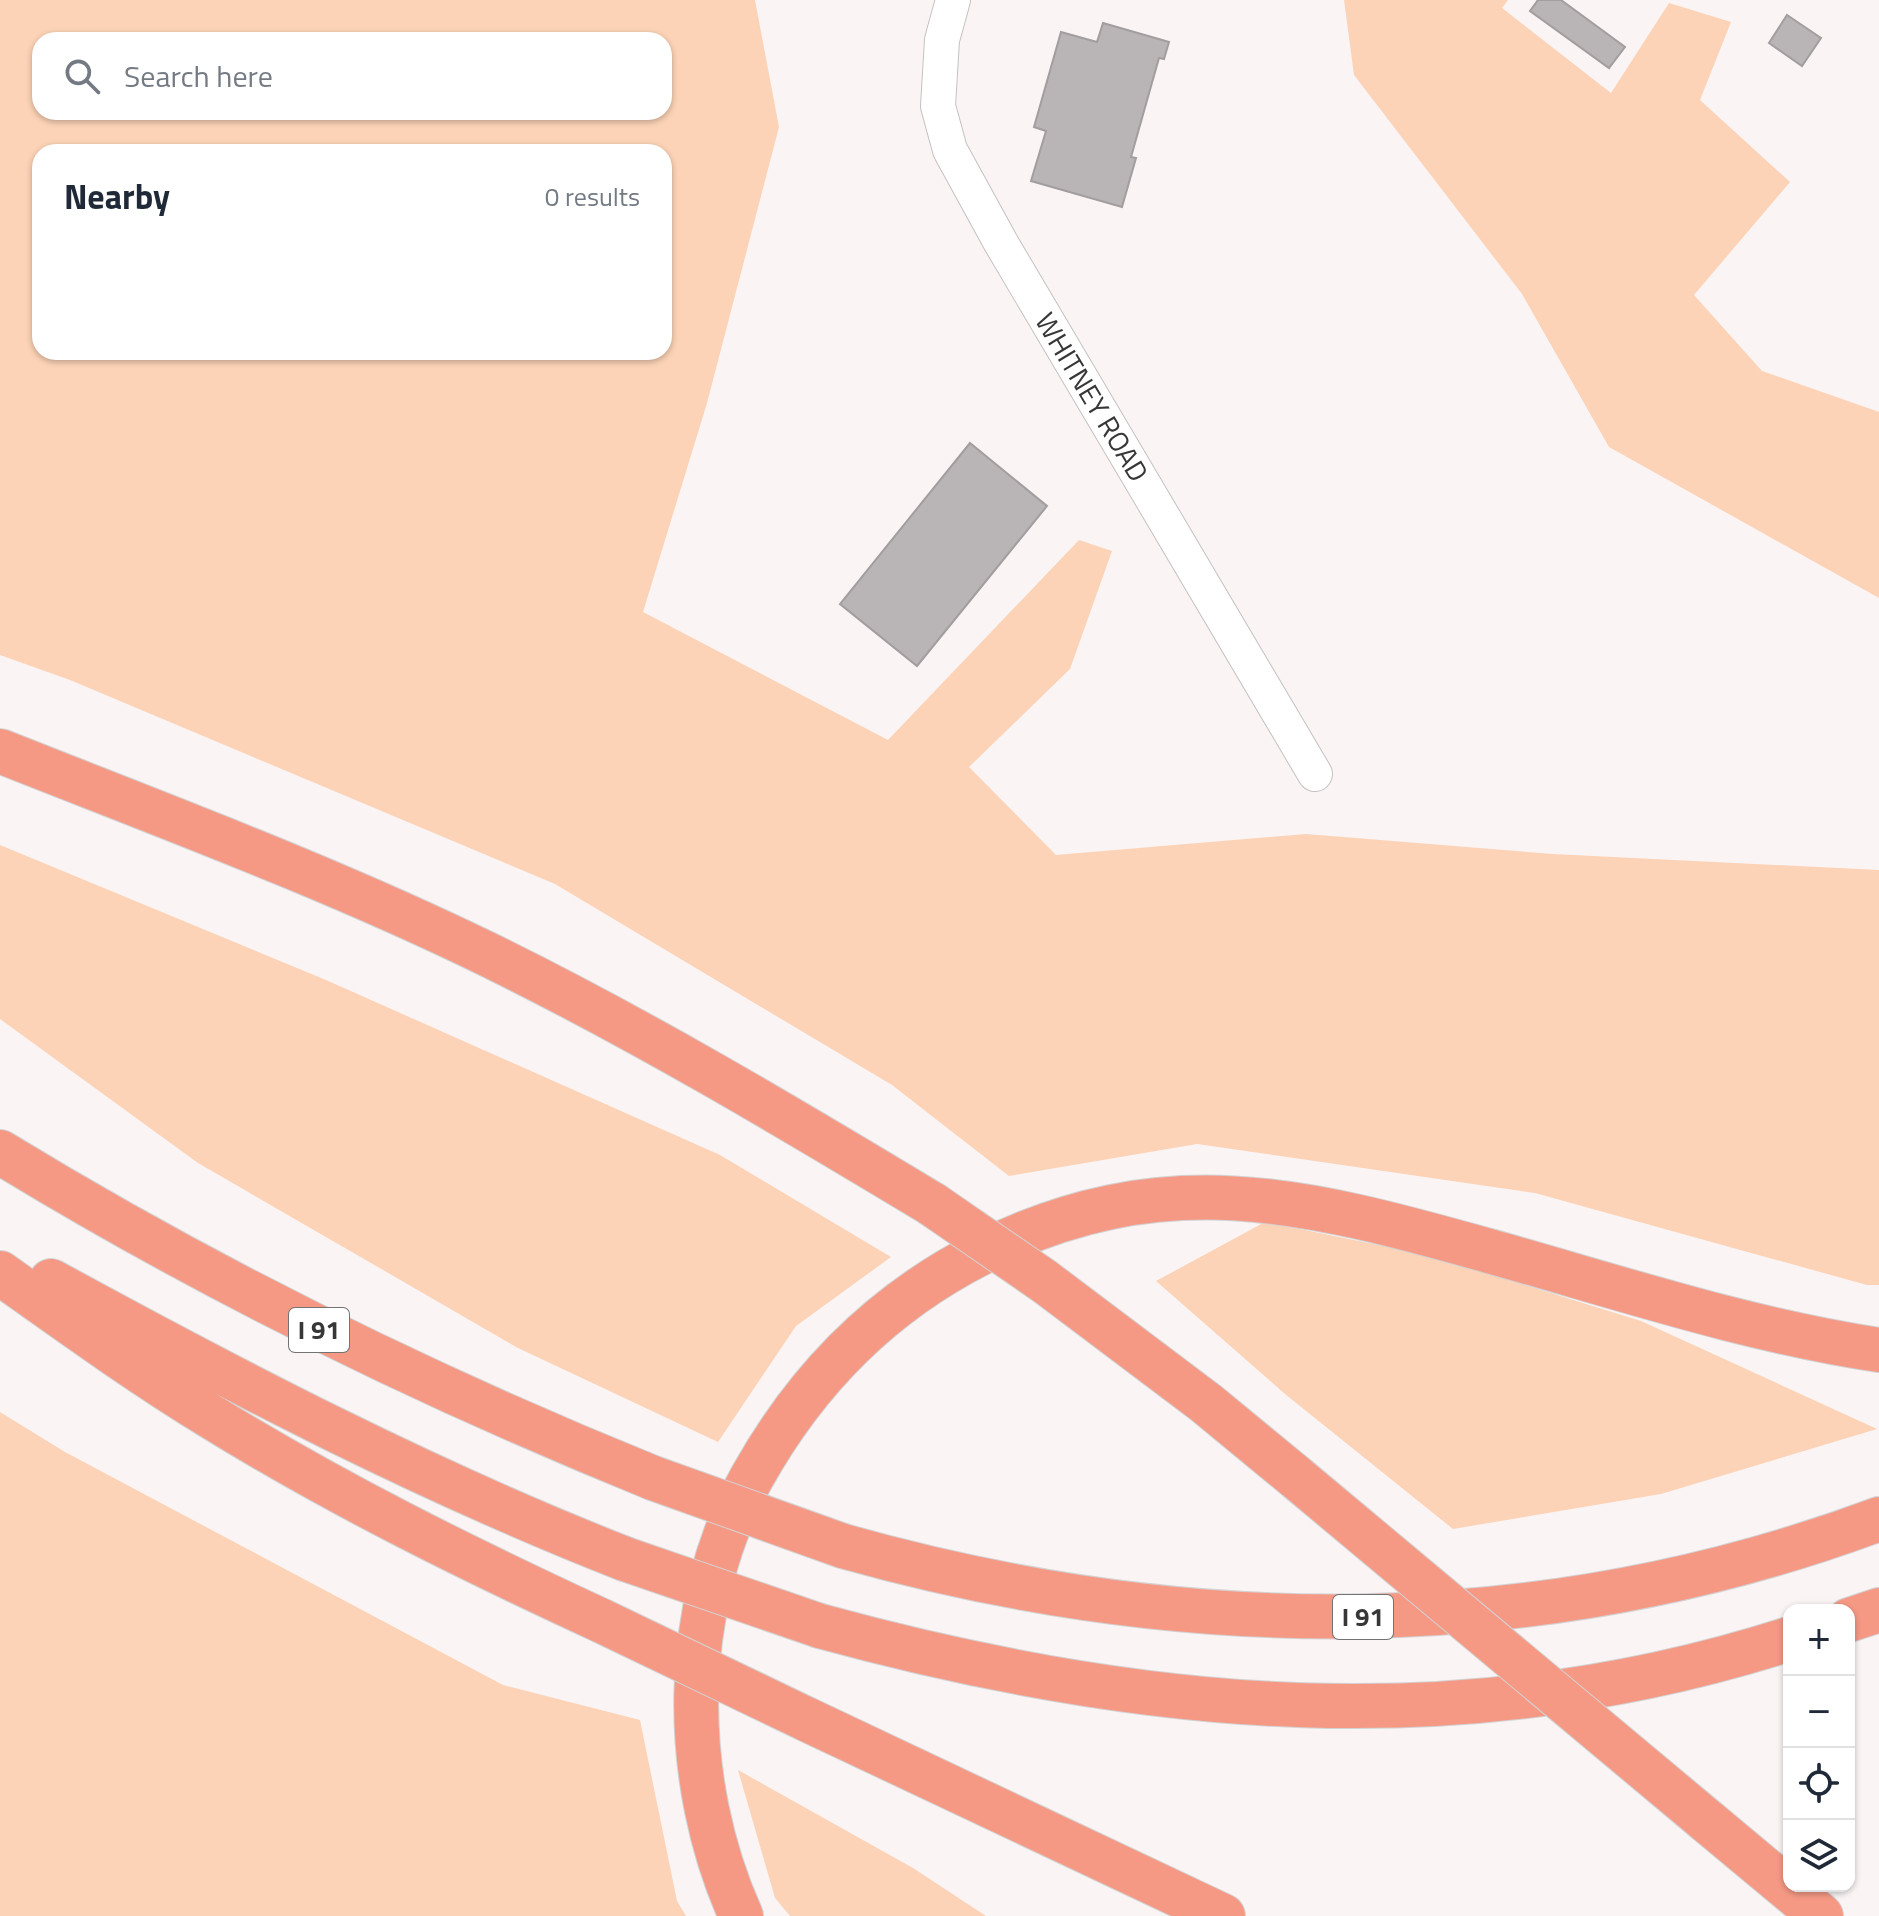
<!DOCTYPE html>
<html lang="en">
<head>
<meta charset="utf-8">
<style>
	:root { --surface:#fff; --page:#f6f6f7; --text:#1f2937; --muted:#747a83; --line:#e0e1e3 }
	body { margin:0; font-family:"Titillium Web",sans-serif; background:var(--page); color:var(--text) }
	.controls { position:absolute; right:24px; bottom:24px; display:grid; overflow:hidden; border-radius:16px; box-shadow:0 2px 6px #0004 }
	.controls button { width:72px; height:72px; display:grid; place-items:center; padding:0; border:0; border-bottom:2px solid var(--line); background:var(--surface); color:var(--text); font:40px sans-serif }
	.list { margin:0; padding:0; list-style:none }
	h2 { display:flex; justify-content:space-between; align-items:center; height:104px; margin:0; padding:0 32px; font-size:34px }
	h2 small { font-size:26px; font-weight:400; color:var(--muted) }
	.icon { flex:none; width:44px; height:44px; fill:none; stroke:currentColor; stroke-width:2; stroke-linecap:round; stroke-linejoin:round }
	.map { position:relative; flex:none; width:1879px; height:1916px; overflow:hidden }
	.search { position:absolute; background:var(--surface); box-shadow:0 2px 6px #0004; left:32px; top:32px; width:640px; height:88px; display:flex; align-items:center; gap:20px; box-sizing:border-box; padding:0 28px; border-radius:24px; color:var(--muted); font-size:30px }
	.panel { position:absolute; background:var(--surface); box-shadow:0 2px 6px #0004; left:32px; top:144px; width:640px; height:216px; border-radius:24px }
	.map>svg:first-child { display:block }
	.green { fill:#fcd3b6; fill-rule:evenodd }
	.building { fill:#b9b5b7; stroke:#a29d9f; stroke-width:2 }
	.lines { fill:none; stroke-linecap:round; stroke-linejoin:round }
	.minor-casing { stroke:#c6c1c1; stroke-width:36 }
	.motorway-casing { stroke:#d3d3d3; stroke-width:46 }
	.minor { stroke:#fff; stroke-width:34 }
	.motorway { stroke:#f59985; stroke-width:44 }
	.motorway-bridge-casing { stroke:#d3d3d3; stroke-width:46; stroke-linecap:butt }
	.motorway-bridge { stroke:#f59985; stroke-width:44 }
	.labels { text-anchor:middle; stroke-width:6; stroke-linejoin:round; paint-order:stroke }
	.shield { fill:#fff; stroke:#747373; stroke-width:2 }
	.shield-label { font-size:26px; font-weight:bold; fill:#383737 }
	.street-label { font-size:28px; fill:#383737; stroke:#fff }
</style>
</head>
<body>
<div class="map">
<svg width="1879" height="1916" viewBox="0 0 1879 1916">
	<rect width="100%" height="100%" fill="#faf4f5"/>
	<g class="green">
		<path d="M0,0h755l24,127 -72,276 -64,209 245,128 191,-200 33,11 -42,118 -101,98 87,88 250,-21 247,20 326,16v415h-12l-332,-92 -338,-49 -188,32 -117,-91 -337,-201 -485,-204 -70,-25zM40,40h624v72h-624zM40,152h624v200h-624z"/>
		<polygon points="1344,0 1508,0 1502,8 1611,93 1669,3 1731,22 1700,100 1790,182 1694,295 1762,371 1879,412 1879,598 1609,447 1522,294 1354,75"/>
		<polygon points="0,845 326,980 720,1155 891,1257 796,1326 718,1442 518,1348 198,1163 0,1019"/>
		<polygon points="1265,1222 1428,1255 1641,1321 1877,1429 1661,1494 1453,1529 1285,1394 1156,1281"/>
		<polygon points="0,1412 65,1452 503,1685 640,1720 677,1901 686,1916 0,1916"/>
		<polygon points="738,1770 913,1868 986,1916 790,1916 775,1898"/>
	</g>
	<g class="building">
		<polygon points="1538,0 1561,0 1625,47 1609,68 1530,11"/>
		<polygon points="1787,15 1821,38 1802,66 1769,43"/>
		<polygon points="1103,23 1169,42 1164,59 1159,58 1131,157 1136,158 1122,207 1031,181 1046,131 1034,127 1061,32 1097,42"/>
		<polygon points="970,443 1047,506 917,666 840,604"/>
	</g>
	<g class="lines">
		<defs>
			<polyline id="minor" points="953,0 942,40 938,106 950,150 1001,243 1315,774"/>
			<g id="motorway">
				<path d="M0,751c164,65 329,126 487,203 153,75 299,162 445,250"/>
				<path d="M0,1152c208,127 426,234 653,326"/>
				<path d="M0,1273c69,49 138,99 210,143 126,78 258,143 392,205"/>
				<path d="M51,1281c187,102 375,200 574,278"/>
				<polyline points="1044,1281 1206,1403 1297,1478"/>
				<path d="M843,1546c344,97 698,99 1036,-27"/>
				<polyline points="1849,1620 1879,1610"/>
				<path d="M820,1626c325,89 642,118 969,13"/>
				<polyline points="806,1719 1223,1916"/>
				<polyline points="1707,1821 1821,1916"/>
				<path d="M741,1916c-61,-135 -62,-308 11,-439 54,-97 130,-174 229,-224 182,-91 323,-54 508,-2 129,36 257,79 390,99"/>
			</g>
		</defs>
		<use href="#minor" class="minor-casing"/>
		<use href="#motorway" class="motorway-casing"/>
		<use href="#minor" class="minor"/>
		<use href="#motorway" class="motorway"/>
		<defs>
			<g id="motorway-bridge">
				<polyline points="932,1204 1044,1281"/>
				<polyline points="653,1478 843,1546"/>
				<polyline points="1297,1478 1707,1821"/>
				<polyline points="625,1559 820,1626"/>
				<polyline points="602,1621 806,1719"/>
			</g>
		</defs>
		<use href="#motorway-bridge" class="motorway-bridge-casing"/>
		<use href="#motorway-bridge" class="motorway-bridge"/>
	</g>
	<g class="labels">
		<g class="shield">
			<rect x="289" y="1308" width="60" height="44" rx="6"/>
			<rect x="1333" y="1595" width="60" height="44" rx="6"/>
		</g>
		<g class="shield-label">
			<text x="319" y="1339">I 91</text>
			<text x="1363" y="1626">I 91</text>
		</g>
		<g class="street-label">
			<text transform="translate(1092 397) rotate(59)" y="10">WHITNEY ROAD</text>
		</g>
	</g>
</svg>
<div class="controls">
<button>+</button>
<button>−</button>
<button><svg class="icon" aria-label="locate" viewBox="0 0 24 24"><circle cx="12" cy="12" r="6"/><path d="M12 2v4M12 18v4M2 12h4M18 12h4"/></svg></button>
<button><svg class="icon" aria-label="layers" viewBox="0 0 24 24"><path d="M12 4l9 5-9 5-9-5zM3 14l9 5 9-5"/></svg></button>
</div>
<div class="search"><svg class="icon" aria-label="search" viewBox="0 0 24 24"><circle cx="10" cy="10" r="6"/><path d="M15 15l6 6"/></svg>Search here</div>
<section class="panel">
<h2>Nearby<small>0 results</small></h2>
<ul class="list">
</ul>
</section>
</div>
</body>
</html>
